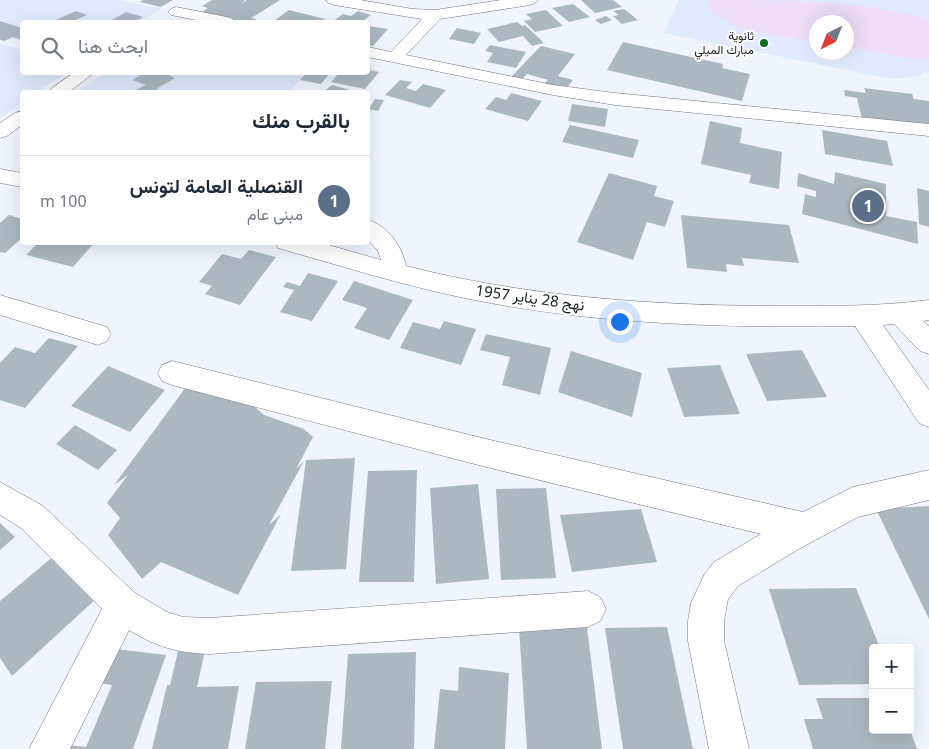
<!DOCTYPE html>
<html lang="ar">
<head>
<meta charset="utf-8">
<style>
	:root { --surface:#fff; --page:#f6f6f7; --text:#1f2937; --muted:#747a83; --line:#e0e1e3; --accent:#2563eb }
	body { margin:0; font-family:"Noto Sans",Vazirmatn,sans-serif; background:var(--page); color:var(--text); direction:rtl }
	.controls { position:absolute; right:15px; bottom:15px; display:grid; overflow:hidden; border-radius:5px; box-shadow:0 5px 20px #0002 }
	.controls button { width:45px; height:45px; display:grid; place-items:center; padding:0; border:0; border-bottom:1px solid var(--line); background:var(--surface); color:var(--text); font:25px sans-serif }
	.compass { position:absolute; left:809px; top:15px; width:45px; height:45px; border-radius:50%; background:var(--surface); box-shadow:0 5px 20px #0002; rotate:222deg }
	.you { position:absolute; left:619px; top:321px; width:18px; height:18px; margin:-12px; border:4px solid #fff; border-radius:50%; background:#1a73e8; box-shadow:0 0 0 8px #1a73e833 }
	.badge { display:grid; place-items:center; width:32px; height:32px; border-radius:50%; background:var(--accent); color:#fff; font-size:16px; font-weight:700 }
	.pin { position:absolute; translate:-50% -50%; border:2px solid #fff; box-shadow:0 1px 5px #0006 }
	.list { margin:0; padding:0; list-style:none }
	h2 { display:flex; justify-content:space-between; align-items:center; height:65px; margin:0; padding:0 20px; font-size:21px }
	h2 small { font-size:16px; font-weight:400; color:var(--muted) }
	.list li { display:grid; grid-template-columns:32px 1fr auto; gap:15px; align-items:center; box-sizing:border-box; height:90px; padding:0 20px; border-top:1px solid var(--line) }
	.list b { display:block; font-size:19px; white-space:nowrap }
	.list p { margin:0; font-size:16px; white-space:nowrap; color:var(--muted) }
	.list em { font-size:16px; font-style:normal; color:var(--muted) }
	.icon { flex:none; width:28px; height:28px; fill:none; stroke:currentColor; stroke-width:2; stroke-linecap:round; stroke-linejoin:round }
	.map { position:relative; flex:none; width:929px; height:749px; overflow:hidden; direction:ltr }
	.search { position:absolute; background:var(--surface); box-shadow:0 5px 20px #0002; left:20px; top:20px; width:350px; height:55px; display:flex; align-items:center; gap:12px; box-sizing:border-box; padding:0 18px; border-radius:5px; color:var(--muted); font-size:19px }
	.panel { position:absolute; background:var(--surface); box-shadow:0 5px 20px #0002; left:20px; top:90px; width:350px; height:155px; border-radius:5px; direction:rtl }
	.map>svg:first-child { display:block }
	.built { fill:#e0e9fd; fill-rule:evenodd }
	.green { fill:#f0def9 }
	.building { fill:#acb8c1 }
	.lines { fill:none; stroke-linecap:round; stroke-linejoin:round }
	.minor-casing { stroke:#717681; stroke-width:1 }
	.minor { fill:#fff; fill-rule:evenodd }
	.poi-dot { fill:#047021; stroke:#fff; stroke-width:2 }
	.labels { text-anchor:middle; stroke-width:4; stroke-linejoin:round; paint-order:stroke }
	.far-poi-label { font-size:12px; fill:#1a1c21; stroke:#fff; text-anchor:end }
	.street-label { font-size:15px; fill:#1a1c21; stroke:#fff }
</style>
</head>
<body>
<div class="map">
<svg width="929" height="749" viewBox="0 0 929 749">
	<rect width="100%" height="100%" fill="#eff4fe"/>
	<g class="built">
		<polygon points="0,0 119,0 161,9 140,22 22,22 22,41 0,35"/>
		<path d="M679,0h250v73l-7,-1v3l-30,4 -228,-46zM816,22h30v30h-30z"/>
		<polygon points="0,44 22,50 22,72 66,73 37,92 22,92 22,103 0,118"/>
		<polygon points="105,73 308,73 288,92 77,92"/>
	</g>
	<path class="green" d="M711,0c73,0 148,0 218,19v41l-24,-2 -58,-11 -1,-25h-30v20c-30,-6 -92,-9 -108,-37z"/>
	<g class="building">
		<polygon points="143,0 173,0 161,7 140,2"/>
		<polygon points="212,0 245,0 241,4 247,0 280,0 251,18 256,19 252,22 236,22 227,20 219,22 196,16 208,8 202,6"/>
		<polygon points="581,0 613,0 622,7 595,13"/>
		<polygon points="573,4 590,17 569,22 552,8"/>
		<polygon points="624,9 638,20 622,24 613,16 619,15 613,11"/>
		<polygon points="289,10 325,19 320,22 273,22"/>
		<polygon points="546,10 563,26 535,32 524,21 532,19 526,14"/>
		<polygon points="76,11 87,15 71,22 51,22"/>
		<polygon points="358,11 371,15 361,22 332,22 343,14 351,16"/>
		<polygon points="126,12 143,17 134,22 108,22"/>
		<polygon points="606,16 612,20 601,24 595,20"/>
		<polygon points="0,21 22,28 22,37 19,39 13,37 4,41 0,40"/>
		<polygon points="517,22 522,26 525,25 544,43 532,46 523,36 499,42 487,29"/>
		<polygon points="368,26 388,29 373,46 368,45"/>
		<polygon points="457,28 481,33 474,44 449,39"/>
		<polygon points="623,42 723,64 722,68 750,74 742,101 607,70"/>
		<polygon points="490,45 526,52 516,68 487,62 493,53 485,51"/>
		<polygon points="541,46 575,54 558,76 573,80 565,90 544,84 548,80 527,74 520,81 510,78"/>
		<polygon points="368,67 372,68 369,70 379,72 365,89 331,82 340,72 368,72"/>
		<polygon points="145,72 161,72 175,78 156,89 162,92 131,92 146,85 133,80"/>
		<polygon points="307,72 331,72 321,84 300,80"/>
		<polygon points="400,80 412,82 406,88 416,91 423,84 446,90 430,108 385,95"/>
		<polygon points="332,85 357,92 323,92"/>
		<polygon points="864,88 912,94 914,99 929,101 929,129 862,119 857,98 845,96 844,90 866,93"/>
		<polygon points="511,93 542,101 528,121 485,109 496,97 506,100"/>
		<polygon points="375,99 384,100 378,111 369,109"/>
		<polygon points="572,104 608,109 605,127 568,121"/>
		<polygon points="710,121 742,128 740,143 782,152 779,189 749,183 751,175 701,164"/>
		<polygon points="570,125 639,140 633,158 562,142"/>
		<polygon points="822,130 887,141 893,166 825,154"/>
		<polygon points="835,172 886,184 886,216 917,222 918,244 802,214 805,194 816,197 816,191 797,186 798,173 834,184"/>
		<polygon points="609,173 657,186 654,196 674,201 665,227 647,222 633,260 577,242"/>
		<polygon points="917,188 929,191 929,227 919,224"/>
		<polygon points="9,215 22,219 22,238 5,253 0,252 0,223"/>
		<polygon points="681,215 789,225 799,263 742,258 744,266 726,264 727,272 687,268"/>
		<polygon points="39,242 95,242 73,267 26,255"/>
		<polygon points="249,250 276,257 240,305 205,294 212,286 199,282 222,254 241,259"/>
		<polygon points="308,273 338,281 312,321 280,312 294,290 283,287 287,282 300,286"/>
		<polygon points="354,281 413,300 389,340 354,328 367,308 342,300"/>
		<polygon points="444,321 476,329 461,365 400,348 413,322 440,329"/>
		<polygon points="486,334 551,348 540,395 502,385 510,357 480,350"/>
		<polygon points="49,338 78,346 25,408 0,400 0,363 15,347 35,353"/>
		<polygon points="802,350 827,397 767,401 746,354"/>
		<polygon points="571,351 642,373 632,417 558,392"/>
		<polygon points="720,365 740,414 684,417 667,368"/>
		<polygon points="108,366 165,390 130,432 71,406"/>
		<polygon points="189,383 253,405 264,415 304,429 313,437 296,469 304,461 269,525 281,514 238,595 161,562 142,579 108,535 120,518 107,503 128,475 114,485"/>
		<polygon points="75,425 117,450 98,470 56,444"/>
		<polygon points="355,458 346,569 291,571 306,460"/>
		<polygon points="417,470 414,582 359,582 368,471"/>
		<polygon points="478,484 489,579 436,584 430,488"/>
		<polygon points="546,488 556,578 501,580 496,489"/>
		<polygon points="929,506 929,619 876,509"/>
		<polygon points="641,509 657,562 572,572 560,515"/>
		<polygon points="0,523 15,537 0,550"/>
		<polygon points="60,551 97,598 12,676 0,658 0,601"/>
		<polygon points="856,588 880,648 873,648 873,684 799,685 769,589"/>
		<polygon points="587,627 602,749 527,749 519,628"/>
		<polygon points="667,627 693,749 623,749 605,628"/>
		<polygon points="206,646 197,687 239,686 228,749 152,749 167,685 170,685 179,647"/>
		<polygon points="108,648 166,655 133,749 66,749 68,745 86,747 112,685 93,682"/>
		<polygon points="416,652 414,749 341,749 348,654"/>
		<polygon points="459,667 509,673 505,749 434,749 440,689 458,691"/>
		<polygon points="332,681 325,749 245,749 256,682"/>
		<polygon points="816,698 873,698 873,730 910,730 917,749 813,749 804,719 823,719"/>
	</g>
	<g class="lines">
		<defs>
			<g id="minor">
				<polygon points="326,0 360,0 413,9 435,10 501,0 538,0 535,3 530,5 440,19 406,55 553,85 615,93 929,124 929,136 615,105 553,95 368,57 368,47 391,52 422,19 334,5 329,3"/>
				<polygon points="176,7 227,17 233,19 235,22 206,22 171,15 168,12 171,9"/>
				<polygon points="75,72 95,72 69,92 49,92 52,88"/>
				<polygon points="22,111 22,125 7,136 0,138 0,123 15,113"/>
				<polygon points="0,169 22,173 22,187 0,183"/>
				<path d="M368,220c20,6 34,26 38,46 118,30 239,39 361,40 54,0 108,1 162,-6v20l-6,1 6,5v28l-9,-3 -26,-27 -11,1 46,65v37l-10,-4 -64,-97c-121,2 -245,-1 -365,-23 -72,-13 -142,-35 -212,-55l-3,-6h43l63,18 -3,-9 -10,-11z"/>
				<polygon points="0,295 107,327 111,334 107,341 98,345 0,315"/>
				<polygon points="172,361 486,439 803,512 853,487 929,470 929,500 858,517 797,550 738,586 728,599 724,621 724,641 749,749 709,749 688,641 688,621 691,603 704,575 714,562 761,534 486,467 172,385 162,381 158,373 162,365"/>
				<path d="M0,482l43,24 92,87 32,19 16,5 27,1 378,-27 12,6 6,12 -6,12 -12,6 -378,27c-32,-1 -54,-7 -81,-24l-59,119h-41l73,-140 -81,-81 -21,-13z"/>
			</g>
		</defs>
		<use href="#minor" class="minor-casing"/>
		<use href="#minor" class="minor"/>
	</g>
	<circle class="poi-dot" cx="764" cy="43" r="5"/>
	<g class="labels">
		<g class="far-poi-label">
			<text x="754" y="40">ثانوية<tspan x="754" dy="14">مبارك الميلي</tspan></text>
		</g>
		<g class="street-label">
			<text transform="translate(530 298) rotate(8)" y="5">نهج 28 يناير 1957</text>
		</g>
	</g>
</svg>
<div class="controls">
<button>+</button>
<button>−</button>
</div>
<svg class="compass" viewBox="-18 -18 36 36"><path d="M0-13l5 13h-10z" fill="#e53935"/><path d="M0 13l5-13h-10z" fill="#747a83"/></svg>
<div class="you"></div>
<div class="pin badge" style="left:868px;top:206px;background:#5c6f8a">1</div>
<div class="search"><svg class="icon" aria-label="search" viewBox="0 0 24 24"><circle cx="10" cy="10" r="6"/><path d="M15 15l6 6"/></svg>ابحث هنا</div>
<section class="panel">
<h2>بالقرب منك<small></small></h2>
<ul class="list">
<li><span class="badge" style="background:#5c6f8a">1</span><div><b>القنصلية العامة لتونس</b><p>مبنى عام</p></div><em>100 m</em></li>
</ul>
</section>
</div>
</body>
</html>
